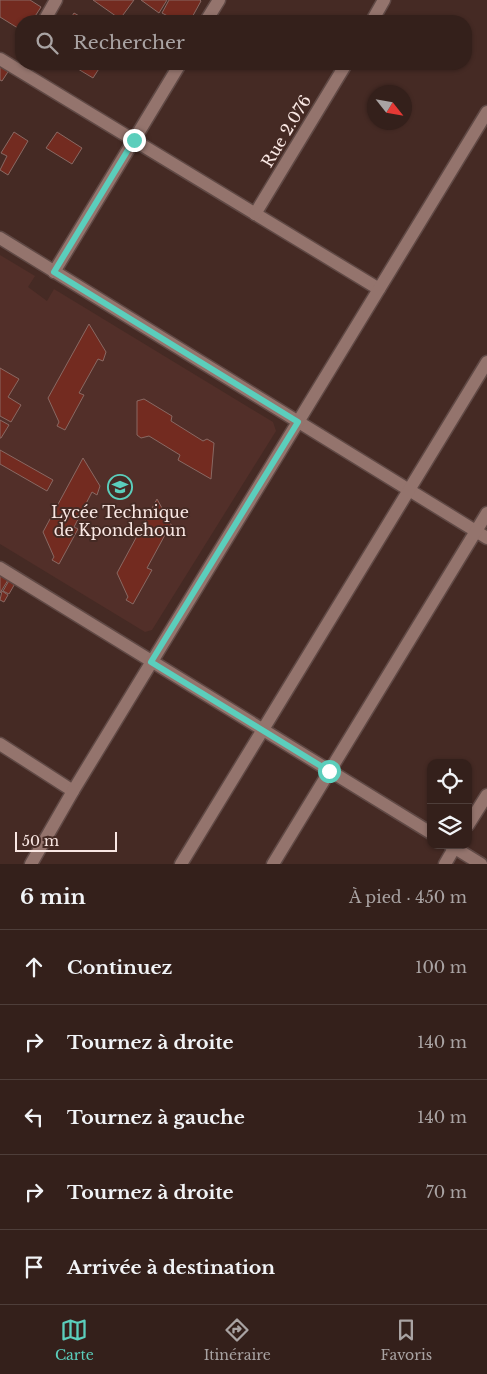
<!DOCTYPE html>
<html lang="fr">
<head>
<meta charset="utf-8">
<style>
	:root { --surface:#34201b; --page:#3c2824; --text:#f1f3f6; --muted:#a9a3a3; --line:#4e3e3a; --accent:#5bcebc }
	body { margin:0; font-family:"Libre Baskerville",serif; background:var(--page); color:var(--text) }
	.controls { position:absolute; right:15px; bottom:15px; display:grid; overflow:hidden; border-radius:10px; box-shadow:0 1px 4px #0004 }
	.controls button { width:45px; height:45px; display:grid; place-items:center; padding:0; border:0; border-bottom:1px solid var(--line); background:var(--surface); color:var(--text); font:25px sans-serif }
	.compass { position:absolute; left:367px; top:85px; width:45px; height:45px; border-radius:50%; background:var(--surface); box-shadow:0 1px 4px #0004; rotate:121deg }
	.scale { position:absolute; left:15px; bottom:12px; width:102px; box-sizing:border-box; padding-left:5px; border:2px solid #f9e7e3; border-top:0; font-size:14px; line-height:18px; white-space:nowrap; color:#f9e7e3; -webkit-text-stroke:4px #452a24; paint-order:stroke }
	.stop { position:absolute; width:15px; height:15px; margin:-11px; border:4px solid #5bcebc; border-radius:50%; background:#fff }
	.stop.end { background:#5bcebc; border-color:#fff; box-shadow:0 1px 5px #0008 }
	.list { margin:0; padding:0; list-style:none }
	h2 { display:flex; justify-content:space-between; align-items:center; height:65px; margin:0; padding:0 20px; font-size:21px }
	h2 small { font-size:16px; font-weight:400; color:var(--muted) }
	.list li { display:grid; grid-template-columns:32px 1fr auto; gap:15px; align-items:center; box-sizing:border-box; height:75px; padding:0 20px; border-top:1px solid var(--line) }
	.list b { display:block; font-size:19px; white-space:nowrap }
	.list em { font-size:16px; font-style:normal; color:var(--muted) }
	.icon { flex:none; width:28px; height:28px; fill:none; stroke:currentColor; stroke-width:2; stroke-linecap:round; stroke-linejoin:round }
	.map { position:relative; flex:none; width:487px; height:864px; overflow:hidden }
	.search { position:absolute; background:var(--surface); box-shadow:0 1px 4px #0004; left:15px; right:15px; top:15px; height:55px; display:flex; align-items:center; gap:12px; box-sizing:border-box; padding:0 18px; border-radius:20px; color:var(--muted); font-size:19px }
	.sheet { height:440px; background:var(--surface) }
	nav { display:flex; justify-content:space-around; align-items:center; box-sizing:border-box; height:70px; border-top:1px solid var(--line); background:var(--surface); font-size:14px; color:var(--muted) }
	nav a { display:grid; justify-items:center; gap:2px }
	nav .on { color:var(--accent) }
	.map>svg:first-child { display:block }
	.built { fill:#522f29 }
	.building { fill:#732b20; stroke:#896963 }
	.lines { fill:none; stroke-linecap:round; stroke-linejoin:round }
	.street-casing { stroke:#604945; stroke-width:15 }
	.street { stroke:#94746d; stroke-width:12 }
	.route { stroke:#5bcebc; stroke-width:6 }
	.labels { text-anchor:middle; stroke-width:4; stroke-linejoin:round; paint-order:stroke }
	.street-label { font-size:16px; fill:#f9e7e3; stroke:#452a24 }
	.poi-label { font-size:16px; fill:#f9e7e3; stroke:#452a24 }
</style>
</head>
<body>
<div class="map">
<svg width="487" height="864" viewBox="0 0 487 864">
	<rect width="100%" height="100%" fill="#452a24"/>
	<polygon class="built" points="0,255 35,276 28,287 47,301 54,289 273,422 276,431 152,630 145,632 0,544"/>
	<g class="building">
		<polygon points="0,0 30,0 41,7 32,21 21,21 21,30 0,17"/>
		<polygon points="93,0 134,0 120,19"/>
		<polygon points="141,0 167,0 159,13"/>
		<polygon points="169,0 200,0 201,1 190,21 177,21 162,13"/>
		<polygon points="74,13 88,21 69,21"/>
		<polygon points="0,56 15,61 2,81 0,80"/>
		<polygon points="82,64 102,64 93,78 78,69"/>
		<polygon points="14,132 28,141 8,175 0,170 7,156 1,153"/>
		<polygon points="57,132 82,148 72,164 46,148"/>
		<polygon points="89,324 106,352 103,361 98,359 79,393 84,395 65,430 57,426 59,422 48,398"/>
		<polygon points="0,368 19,379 8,397 21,405 11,422 0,416"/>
		<polygon points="144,399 172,416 171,421 203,441 207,439 214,443 211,479 178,460 180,455 149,436 141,438 137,435 137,401"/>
		<polygon points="0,420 9,425 1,438 0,438"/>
		<polygon points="0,450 53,480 47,491 0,464"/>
		<polygon points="83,458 100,486 97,495 92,492 74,527 78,529 59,564 52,560 54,557 43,532"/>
		<polygon points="157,499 173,528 170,535 166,533 147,568 152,570 133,604 126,600 128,597 117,573"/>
		<polygon points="0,575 8,580 0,593"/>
		<polygon points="11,577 17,580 9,594 3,591"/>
		<polygon points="2,591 8,595 4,602 0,600"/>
	</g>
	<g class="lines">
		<defs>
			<g id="street">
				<polyline points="44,21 56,0"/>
				<polyline points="206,21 219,0"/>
				<polyline points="372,21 384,0"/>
				<polyline points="0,59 379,289"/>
				<polyline points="255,214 346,64"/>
				<polyline points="0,238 487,538"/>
				<polyline points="54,272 180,64"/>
				<polyline points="0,568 431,833"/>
				<polyline points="0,744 73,791"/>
				<polyline points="468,825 487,795"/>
				<polyline points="450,845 481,864"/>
				<polyline points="31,864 73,791 487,112"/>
				<polyline points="181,864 487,362"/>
				<polyline points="273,864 487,513"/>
				<polyline points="445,864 456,845"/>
			</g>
		</defs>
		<use href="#street" class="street-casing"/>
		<use href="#street" class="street"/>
	</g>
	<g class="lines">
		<polyline class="route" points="134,140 54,272 298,422 151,662 329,771"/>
	</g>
	<defs>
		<symbol id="school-ring" viewBox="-11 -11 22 22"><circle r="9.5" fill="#452a24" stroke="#5bcebc" stroke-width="1.5"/><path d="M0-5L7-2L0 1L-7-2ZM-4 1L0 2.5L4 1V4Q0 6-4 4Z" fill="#5bcebc"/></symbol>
	</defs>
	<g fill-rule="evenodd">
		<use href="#school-ring" x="106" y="473" width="28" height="28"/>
	</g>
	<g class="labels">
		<g class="street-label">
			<text transform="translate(286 131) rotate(-59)" y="6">Rue 2.076</text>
		</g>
		<g class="poi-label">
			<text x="120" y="518">Lycée Technique<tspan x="120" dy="18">de Kpondehoun</tspan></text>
		</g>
	</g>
</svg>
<div class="controls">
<button><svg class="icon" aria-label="locate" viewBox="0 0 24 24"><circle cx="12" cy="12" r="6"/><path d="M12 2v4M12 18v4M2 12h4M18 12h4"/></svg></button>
<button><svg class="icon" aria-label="layers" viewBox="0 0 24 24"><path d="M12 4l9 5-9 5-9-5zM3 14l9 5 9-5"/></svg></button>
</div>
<svg class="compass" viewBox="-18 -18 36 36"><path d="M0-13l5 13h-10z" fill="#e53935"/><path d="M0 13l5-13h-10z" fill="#a9a3a3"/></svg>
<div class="scale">50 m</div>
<div class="stop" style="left:329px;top:771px"></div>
<div class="stop end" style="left:134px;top:140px"></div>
<div class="search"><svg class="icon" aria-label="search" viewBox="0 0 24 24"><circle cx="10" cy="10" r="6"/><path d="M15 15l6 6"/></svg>Rechercher</div>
</div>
<section class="sheet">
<h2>6 min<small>À pied · 450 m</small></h2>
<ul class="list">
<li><svg class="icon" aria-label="ahead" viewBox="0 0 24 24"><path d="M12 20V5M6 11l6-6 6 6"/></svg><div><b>Continuez</b></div><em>100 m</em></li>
<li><svg class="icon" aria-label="right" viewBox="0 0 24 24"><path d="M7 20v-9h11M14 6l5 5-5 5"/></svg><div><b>Tournez à droite</b></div><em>140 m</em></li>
<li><svg class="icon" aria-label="left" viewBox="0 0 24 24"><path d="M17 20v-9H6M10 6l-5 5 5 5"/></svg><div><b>Tournez à gauche</b></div><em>140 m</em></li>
<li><svg class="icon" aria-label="right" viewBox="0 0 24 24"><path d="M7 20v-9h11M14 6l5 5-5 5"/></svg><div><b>Tournez à droite</b></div><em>70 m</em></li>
<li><svg class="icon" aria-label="arrive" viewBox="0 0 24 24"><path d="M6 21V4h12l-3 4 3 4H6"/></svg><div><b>Arrivée à destination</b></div></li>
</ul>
</section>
<nav>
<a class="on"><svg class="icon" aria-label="map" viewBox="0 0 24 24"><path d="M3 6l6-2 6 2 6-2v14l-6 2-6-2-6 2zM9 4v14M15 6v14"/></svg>Carte</a>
<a><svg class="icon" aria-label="directions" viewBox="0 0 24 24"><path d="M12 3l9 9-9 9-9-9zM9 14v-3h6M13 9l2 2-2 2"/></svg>Itinéraire</a>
<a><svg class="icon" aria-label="saved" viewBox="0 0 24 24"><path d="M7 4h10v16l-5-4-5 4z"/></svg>Favoris</a>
</nav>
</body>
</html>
